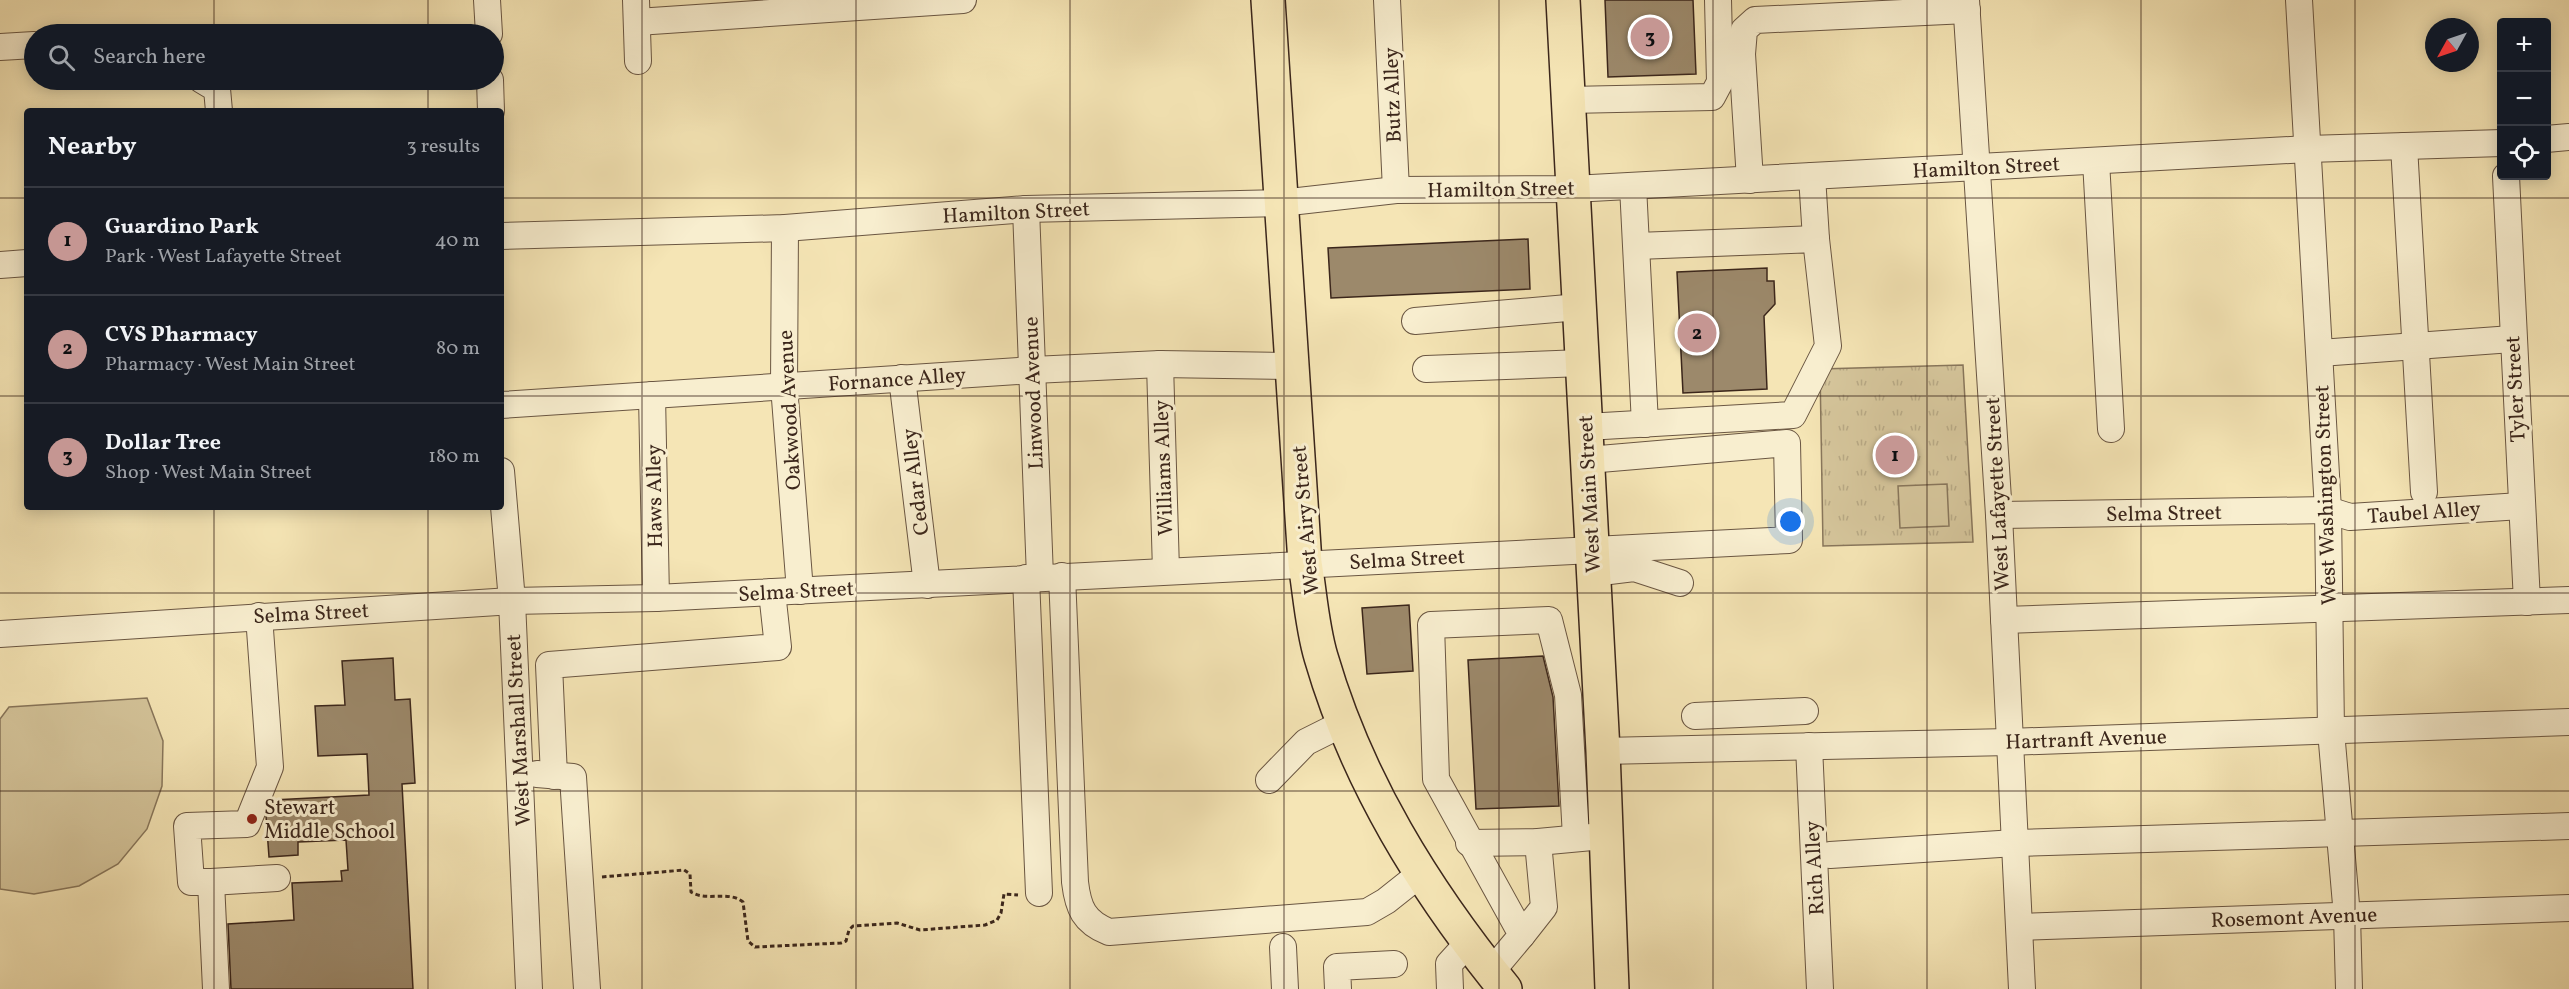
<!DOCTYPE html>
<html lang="en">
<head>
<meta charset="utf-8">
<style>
	:root { --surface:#171b24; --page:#20242c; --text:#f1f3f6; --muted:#9ea1a6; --line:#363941; --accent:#c59692 }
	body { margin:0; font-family:Vollkorn,serif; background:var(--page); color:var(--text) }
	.controls { position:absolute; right:18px; top:18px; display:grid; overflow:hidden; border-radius:6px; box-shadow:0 3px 15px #0003 }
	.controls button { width:54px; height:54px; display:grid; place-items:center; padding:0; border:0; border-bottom:2px solid var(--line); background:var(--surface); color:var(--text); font:30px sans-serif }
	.compass { position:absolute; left:2425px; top:18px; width:54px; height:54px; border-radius:50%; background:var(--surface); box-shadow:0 3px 15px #0003; rotate:230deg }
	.you { position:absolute; left:1791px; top:522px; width:21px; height:21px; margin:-15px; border:4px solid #fff; border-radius:50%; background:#1a73e8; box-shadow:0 0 0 9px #1a73e833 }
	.badge { display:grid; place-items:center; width:39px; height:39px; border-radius:50%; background:var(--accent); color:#111; font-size:20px; font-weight:700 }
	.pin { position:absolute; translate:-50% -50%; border:3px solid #fff; box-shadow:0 2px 6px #0006 }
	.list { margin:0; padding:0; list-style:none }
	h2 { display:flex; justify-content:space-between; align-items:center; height:78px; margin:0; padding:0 24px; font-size:26px }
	h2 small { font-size:20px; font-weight:400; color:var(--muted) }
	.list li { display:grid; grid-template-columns:39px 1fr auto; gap:18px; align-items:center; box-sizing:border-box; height:108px; padding:0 24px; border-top:2px solid var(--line) }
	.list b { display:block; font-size:22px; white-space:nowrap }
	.list p { margin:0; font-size:20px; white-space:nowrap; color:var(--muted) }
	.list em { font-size:20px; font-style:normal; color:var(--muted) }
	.icon { flex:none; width:33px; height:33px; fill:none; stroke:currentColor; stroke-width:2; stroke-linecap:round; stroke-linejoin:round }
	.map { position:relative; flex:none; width:2569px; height:989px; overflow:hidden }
	.search { position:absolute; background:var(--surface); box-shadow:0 3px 15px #0003; left:24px; top:24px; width:480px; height:66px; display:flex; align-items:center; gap:15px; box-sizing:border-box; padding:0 21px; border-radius:33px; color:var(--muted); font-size:22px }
	.panel { position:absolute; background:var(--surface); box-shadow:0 3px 15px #0003; left:24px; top:108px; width:480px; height:402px; border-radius:6px }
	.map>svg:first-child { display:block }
	.grass { fill:url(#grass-tufts); stroke:#88765b; stroke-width:1.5 }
	.garden { fill:#d5c59b; stroke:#88765b; stroke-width:1.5 }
	.building { fill:#9c896b; stroke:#3b261b; stroke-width:1.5 }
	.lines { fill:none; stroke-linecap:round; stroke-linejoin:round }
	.minor-casing { stroke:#6a5642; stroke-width:28 }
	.major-casing { stroke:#3b261b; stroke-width:36 }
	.path { stroke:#3b261b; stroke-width:3; stroke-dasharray:4.5 3; stroke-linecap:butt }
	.minor { stroke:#f8eecf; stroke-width:26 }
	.major { stroke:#f5e5b5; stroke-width:33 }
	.grid { fill:none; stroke:#3b261b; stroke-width:1.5; stroke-opacity:0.55 }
	.poi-dot { fill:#8f2418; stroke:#f8eecf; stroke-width:2 }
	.labels { text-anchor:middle; stroke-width:6; stroke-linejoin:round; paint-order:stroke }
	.street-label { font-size:21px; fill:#3b261b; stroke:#f8eecf }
	.poi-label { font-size:21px; fill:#3b261b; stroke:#f8eecf; text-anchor:start }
</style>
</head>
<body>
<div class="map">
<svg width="2569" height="989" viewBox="0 0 2569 989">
	<defs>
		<pattern id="grass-tufts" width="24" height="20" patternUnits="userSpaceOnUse" patternTransform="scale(1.5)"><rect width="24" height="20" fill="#d5c59b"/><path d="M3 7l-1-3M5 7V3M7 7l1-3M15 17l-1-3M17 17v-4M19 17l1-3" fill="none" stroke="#b8a985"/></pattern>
	</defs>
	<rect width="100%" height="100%" fill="#f5e5b5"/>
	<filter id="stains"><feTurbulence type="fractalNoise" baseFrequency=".00333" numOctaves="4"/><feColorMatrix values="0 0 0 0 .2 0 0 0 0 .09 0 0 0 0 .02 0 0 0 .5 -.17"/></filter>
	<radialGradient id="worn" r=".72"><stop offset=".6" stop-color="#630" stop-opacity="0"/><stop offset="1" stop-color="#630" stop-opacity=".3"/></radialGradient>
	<polygon class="grass" points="1963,365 1973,542 1823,546 1820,369"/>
	<g class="garden">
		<polygon points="1947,484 1949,526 1900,528 1898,486"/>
		<polygon points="147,698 163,741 162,786 147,829 118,864 79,886 34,894 0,889 0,719 9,707"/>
	</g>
	<g class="building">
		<polygon points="1605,0 1693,0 1696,74 1608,77"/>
		<polygon points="1528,239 1530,289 1331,298 1328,248"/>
		<polygon points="1767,268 1767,281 1774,281 1775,304 1764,316 1767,389 1683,393 1677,272"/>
		<polygon points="1409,605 1413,671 1367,674 1362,608"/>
		<polygon points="1543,656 1553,697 1559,806 1476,809 1468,660"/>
		<polygon points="393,658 395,700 410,699 415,783 402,784 413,989 231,989 228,924 294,920 292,883 342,881 341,871 348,870 346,840 298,842 298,855 269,857 266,816 273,800 369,795 367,754 318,756 315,706 345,705 342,661"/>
	</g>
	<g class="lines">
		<defs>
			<g id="minor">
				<polyline points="487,0 489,34"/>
				<polyline points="636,0 638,61"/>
				<polyline points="1387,0 1396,190"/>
				<polyline points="1966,0 1999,515 2022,989"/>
				<polyline points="2299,0 2328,510 2331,731 2347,916 2349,989"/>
				<polyline points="637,22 963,0"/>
				<polyline points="0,47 34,45"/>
				<polyline points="202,80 217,89 219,111"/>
				<polyline points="490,80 491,111"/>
				<polyline points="1569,100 1712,97 1720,82 1718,0"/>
				<polyline points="2546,139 2569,137"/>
				<polyline points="2404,146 2424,492"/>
				<polyline points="2096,161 2111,429"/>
				<polyline points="1812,176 1816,239"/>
				<polyline points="2506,176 2527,602"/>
				<polyline points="1750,180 1742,54 1744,30 1755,20 1967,10"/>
				<polyline points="1633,186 1645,424"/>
				<polyline points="1026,209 1040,577"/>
				<polyline points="785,228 784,386 800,591"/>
				<polyline points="501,236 785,228 1026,209 1281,203 1396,190 1573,189 2308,149 2502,143"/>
				<polyline points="0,265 27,263"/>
				<polyline points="1415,321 1579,307"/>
				<polyline points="2320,353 2512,339"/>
				<polyline points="1160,364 1166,571"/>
				<polyline points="1426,369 1582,363"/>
				<polyline points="902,378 927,585"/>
				<polyline points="652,395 656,598"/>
				<polyline points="501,405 1033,370 1160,364 1293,366"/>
				<polyline points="1586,427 1793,415 1828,346 1816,239 1637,246"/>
				<polyline points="501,471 512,601 529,989"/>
				<polyline points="1999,515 2328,510 2350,517 2521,506"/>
				<polyline points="1593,573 1634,568 1680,583"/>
				<path d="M1062,576l13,306c3,26 9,40 34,50l258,-20 19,-11 34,-27"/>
				<polyline points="1026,578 1039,893"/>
				<polyline points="2004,620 2569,600"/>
				<polyline points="0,634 512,601 656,598 1789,540 1787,443 1588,460"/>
				<polyline points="1695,716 1805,711"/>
				<polyline points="1809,746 1820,989"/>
				<polyline points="1603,751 2009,742 2569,722"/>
				<polyline points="537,774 573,777 587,989"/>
				<polyline points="554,776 549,665 778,647 772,592"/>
				<polyline points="1269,780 1306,742 1344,723"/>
				<polyline points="1469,843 1538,842 1592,837"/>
				<polyline points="1830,855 2015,843 2569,826"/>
				<polyline points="211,882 277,878"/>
				<polyline points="2020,927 2569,908"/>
				<polyline points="1522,935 1544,907 1538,842"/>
				<polyline points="1283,947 1285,989"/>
				<polyline points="1491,972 1522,935 1436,779 1431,625 1549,620 1568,695 1576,837"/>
				<polyline points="216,989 211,882 191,882 187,826 247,824 270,767 259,616"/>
				<polyline points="1338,989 1337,967 1394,964"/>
				<polyline points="1450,989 1449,964 1469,942"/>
			</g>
			<g id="major">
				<path d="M1268,0l37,563c5,31 7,64 16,94 36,124 103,232 184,332"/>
				<polyline points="1563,0 1603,751 1612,989"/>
			</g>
		</defs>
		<use href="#minor" class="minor-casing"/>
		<use href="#major" class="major-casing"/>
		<path class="path" d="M602,877l82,-7 6,4 1,18c16,10 37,-2 52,10l5,39 7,6 86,-4 5,-2 3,-11 4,-4 44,-3 23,7 65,-5 12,-5 4,-7 3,-19 14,1"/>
		<use href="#minor" class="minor"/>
		<use href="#major" class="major"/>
	</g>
	<path class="grid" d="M214,0v34M428,0v34M642,0v989M856,0v989M1070,0v989M1284,0v989M1499,0v989M1713,0v989M1927,0v989M2141,0v989M2355,0v989M214,80v31M428,80v31M0,198h27M501,198h2068M0,396h27M501,396h2068M214,507v482M428,507v482M0,593h2569M0,791h2569"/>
	<circle class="poi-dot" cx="252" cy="819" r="6"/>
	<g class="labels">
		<g class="street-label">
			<text transform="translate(1392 95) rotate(-92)" y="7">Butz Alley</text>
			<text transform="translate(1986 167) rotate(-3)" y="7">Hamilton Street</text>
			<text transform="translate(1501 189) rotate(-1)" y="7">Hamilton Street</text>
			<text transform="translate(1016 212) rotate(-3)" y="7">Hamilton Street</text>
			<text transform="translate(897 379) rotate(-4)" y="7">Fornance Alley</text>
			<text transform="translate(2515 389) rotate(-93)" y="7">Tyler Street</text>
			<text transform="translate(1033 393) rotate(-92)" y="7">Linwood Avenue</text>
			<text transform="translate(789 410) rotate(-93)" y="7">Oakwood Avenue</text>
			<text transform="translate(1163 468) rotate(-92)" y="7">Williams Alley</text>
			<text transform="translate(915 482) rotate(-97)" y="7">Cedar Alley</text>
			<text transform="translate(1589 494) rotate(-93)" y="7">West Main Street</text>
			<text transform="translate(1997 494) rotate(-93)" y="7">West Lafayette Street</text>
			<text transform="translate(2325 495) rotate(-92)" y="7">West Washington Street</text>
			<text transform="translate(654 496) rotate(-91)" y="7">Haws Alley</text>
			<text transform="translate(2424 512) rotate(-4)" y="7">Taubel Alley</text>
			<text transform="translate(2164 513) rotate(-1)" y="7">Selma Street</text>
			<text transform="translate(1305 520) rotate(-95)" y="7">West Airy Street</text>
			<text transform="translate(1407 559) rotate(-3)" y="7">Selma Street</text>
			<text transform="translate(796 591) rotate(-3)" y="7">Selma Street</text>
			<text transform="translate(311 613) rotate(-3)" y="7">Selma Street</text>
			<text transform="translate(518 730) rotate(-93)" y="7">West Marshall Street</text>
			<text transform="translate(2086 739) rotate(-2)" y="7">Hartranft Avenue</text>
			<text transform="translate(1814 868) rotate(-93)" y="7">Rich Alley</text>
			<text transform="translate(2294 917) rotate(-2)" y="7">Rosemont Avenue</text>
		</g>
		<g class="poi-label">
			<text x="264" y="814">Stewart<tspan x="264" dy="24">Middle School</tspan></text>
		</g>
	</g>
	<rect width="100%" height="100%" filter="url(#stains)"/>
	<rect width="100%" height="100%" fill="url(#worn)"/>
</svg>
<div class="controls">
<button>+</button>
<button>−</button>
<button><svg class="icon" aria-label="locate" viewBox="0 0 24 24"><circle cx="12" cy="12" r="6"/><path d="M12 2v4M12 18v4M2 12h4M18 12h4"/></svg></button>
</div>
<svg class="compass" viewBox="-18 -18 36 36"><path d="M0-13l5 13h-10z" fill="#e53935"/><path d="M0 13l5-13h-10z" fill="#9ea1a6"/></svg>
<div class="you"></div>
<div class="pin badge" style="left:1895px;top:455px">1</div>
<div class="pin badge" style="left:1697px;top:333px">2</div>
<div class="pin badge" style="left:1650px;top:37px">3</div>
<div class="search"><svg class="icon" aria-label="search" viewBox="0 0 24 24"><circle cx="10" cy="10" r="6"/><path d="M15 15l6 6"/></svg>Search here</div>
<section class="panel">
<h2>Nearby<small>3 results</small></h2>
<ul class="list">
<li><span class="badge">1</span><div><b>Guardino Park</b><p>Park · West Lafayette Street</p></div><em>40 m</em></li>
<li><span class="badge">2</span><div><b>CVS Pharmacy</b><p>Pharmacy · West Main Street</p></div><em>80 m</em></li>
<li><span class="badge">3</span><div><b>Dollar Tree</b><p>Shop · West Main Street</p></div><em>180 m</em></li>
</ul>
</section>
</div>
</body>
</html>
